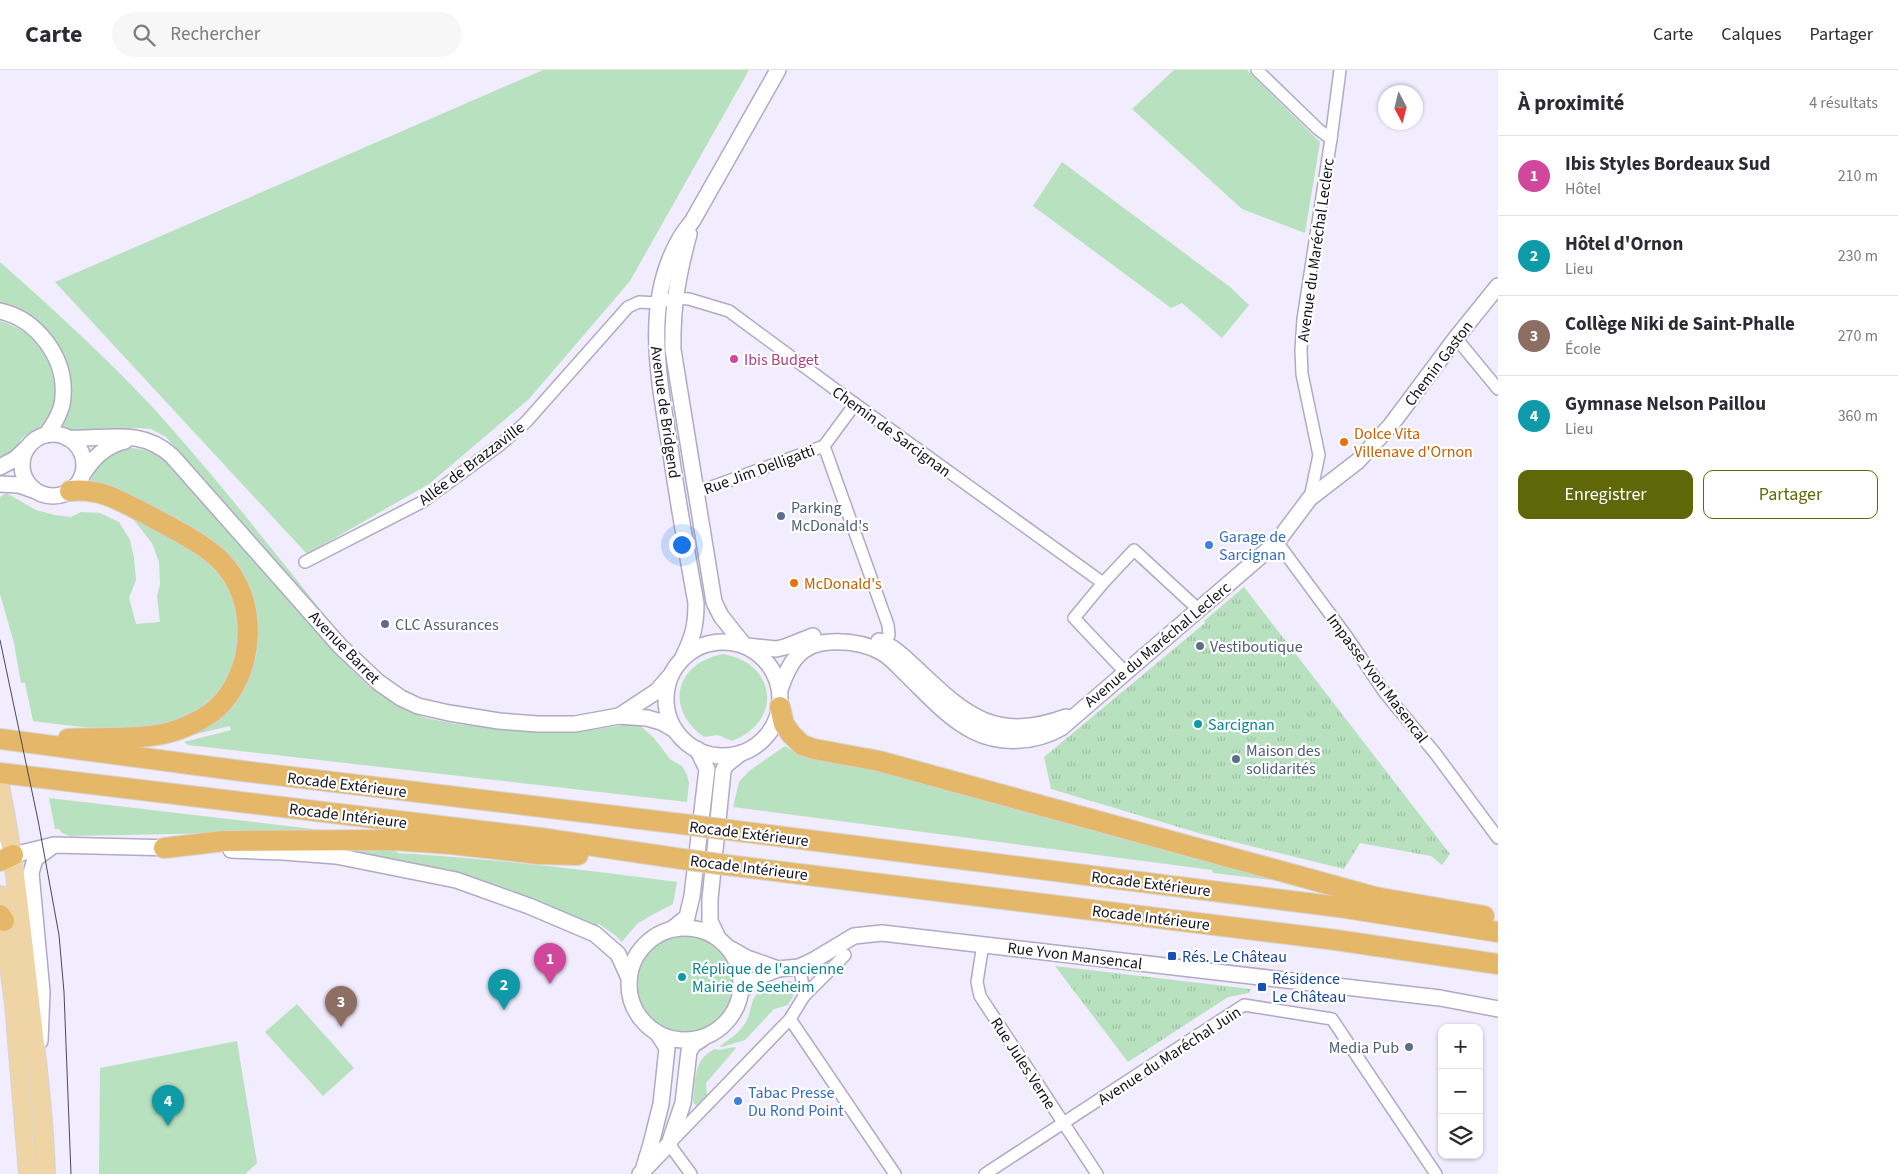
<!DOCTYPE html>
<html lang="fr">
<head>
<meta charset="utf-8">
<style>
	:root { --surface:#fff; --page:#f7f7f7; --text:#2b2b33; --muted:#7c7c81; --line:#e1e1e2; --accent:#5f6708 }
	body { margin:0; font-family:"Source Sans 3",sans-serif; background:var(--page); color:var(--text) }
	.controls { position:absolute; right:15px; bottom:15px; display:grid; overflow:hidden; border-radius:10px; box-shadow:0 1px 4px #0004 }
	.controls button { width:45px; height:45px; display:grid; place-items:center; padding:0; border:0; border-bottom:1px solid var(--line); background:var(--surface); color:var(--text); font:25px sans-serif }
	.compass { position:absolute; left:1378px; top:15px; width:45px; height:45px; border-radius:50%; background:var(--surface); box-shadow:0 1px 4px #0004; rotate:173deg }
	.you { position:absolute; left:681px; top:474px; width:18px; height:18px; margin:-12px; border:4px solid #fff; border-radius:50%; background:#1a73e8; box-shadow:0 0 0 8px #1a73e833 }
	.badge { display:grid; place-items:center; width:32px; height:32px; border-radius:50%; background:var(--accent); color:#fff; font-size:16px; font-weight:700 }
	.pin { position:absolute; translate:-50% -41px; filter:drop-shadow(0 1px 2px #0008) }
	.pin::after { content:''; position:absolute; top:26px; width:18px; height:15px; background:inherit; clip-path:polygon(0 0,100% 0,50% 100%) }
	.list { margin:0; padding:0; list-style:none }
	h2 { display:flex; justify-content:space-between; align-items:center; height:65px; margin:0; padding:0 20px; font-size:21px }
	h2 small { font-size:16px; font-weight:400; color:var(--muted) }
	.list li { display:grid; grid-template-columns:32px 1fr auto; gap:15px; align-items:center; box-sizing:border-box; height:80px; padding:0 20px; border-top:1px solid var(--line) }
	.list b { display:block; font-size:19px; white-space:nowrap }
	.list p { margin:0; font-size:16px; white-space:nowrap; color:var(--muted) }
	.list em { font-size:16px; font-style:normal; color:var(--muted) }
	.actions { display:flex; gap:10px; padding:15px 20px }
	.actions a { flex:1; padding:11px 0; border:1px solid var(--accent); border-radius:10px; text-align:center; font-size:18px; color:var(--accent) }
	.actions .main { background:var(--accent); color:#fff }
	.icon { flex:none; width:28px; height:28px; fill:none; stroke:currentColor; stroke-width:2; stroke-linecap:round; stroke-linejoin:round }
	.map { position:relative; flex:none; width:1498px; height:1104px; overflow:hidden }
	header { display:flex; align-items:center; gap:30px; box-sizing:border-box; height:70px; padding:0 25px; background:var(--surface); border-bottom:1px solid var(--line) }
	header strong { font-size:24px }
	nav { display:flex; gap:28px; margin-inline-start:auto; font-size:18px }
	.search { width:350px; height:45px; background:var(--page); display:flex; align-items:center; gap:12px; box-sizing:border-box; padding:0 18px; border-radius:28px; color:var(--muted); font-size:19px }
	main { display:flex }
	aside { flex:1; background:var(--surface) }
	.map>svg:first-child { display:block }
	.green { fill:#b8e1bf }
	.park { fill:url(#park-tufts) }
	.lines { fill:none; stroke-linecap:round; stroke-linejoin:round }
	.street-casing { stroke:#b2a9c5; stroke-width:14 }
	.secondary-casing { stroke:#b2a9c5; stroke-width:18 }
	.primary-casing { stroke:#d5d4d6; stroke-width:20 }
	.highway-casing { stroke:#d5d4d6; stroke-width:22 }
	.street { stroke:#fff; stroke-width:11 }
	.secondary { stroke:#fff; stroke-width:15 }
	.primary { stroke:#efd4a5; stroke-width:18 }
	.highway { stroke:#e4b769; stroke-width:20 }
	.tram { stroke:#4c4854; stroke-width:1 }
	.highway-bridge-casing { stroke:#d5d4d6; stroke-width:22; stroke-linecap:butt }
	.highway-bridge { stroke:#e4b769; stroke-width:20 }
	.hotel-dot { fill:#d1479c; stroke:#fff; stroke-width:2 }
	.food-dot { fill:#e8710a; stroke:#fff; stroke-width:2 }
	.service-dot { fill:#5c6f8a; stroke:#fff; stroke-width:2 }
	.shop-dot { fill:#3f7fe0; stroke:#fff; stroke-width:2 }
	.culture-dot { fill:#0f9aa8; stroke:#fff; stroke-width:2 }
	.transit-dot { fill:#1a4fb4; stroke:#fff; stroke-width:2 }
	.labels { text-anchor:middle; stroke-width:4.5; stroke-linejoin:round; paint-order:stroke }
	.street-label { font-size:16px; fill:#14111b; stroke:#fff }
	.hotel-label { font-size:16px; fill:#b23c85; stroke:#fff; text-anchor:start }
	.food-label { font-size:16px; fill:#c56008; stroke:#fff; text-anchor:start }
	.service-label { font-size:16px; fill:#4e5e75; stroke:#fff; text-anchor:start }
	.shop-label { font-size:16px; fill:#366cbe; stroke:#fff; text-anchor:start }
	.culture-label { font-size:16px; fill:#0d838f; stroke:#fff; text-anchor:start }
	.transit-label { font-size:16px; fill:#164399; stroke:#fff; text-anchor:start }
</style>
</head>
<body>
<header>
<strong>Carte</strong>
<div class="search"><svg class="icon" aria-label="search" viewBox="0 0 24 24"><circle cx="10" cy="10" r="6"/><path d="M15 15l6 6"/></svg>Rechercher</div>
<nav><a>Carte</a><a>Calques</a><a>Partager</a></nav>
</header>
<main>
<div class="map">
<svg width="1498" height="1104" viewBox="0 0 1498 1104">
	<defs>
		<pattern id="park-tufts" width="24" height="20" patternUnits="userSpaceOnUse" patternTransform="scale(1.25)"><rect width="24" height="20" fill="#b8e1bf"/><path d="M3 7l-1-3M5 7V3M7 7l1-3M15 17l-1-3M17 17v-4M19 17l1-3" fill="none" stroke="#9dc0a4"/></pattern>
	</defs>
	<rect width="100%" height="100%" fill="#f1ecfe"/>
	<g class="green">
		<polygon points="543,0 749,0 630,211 529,329 429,414 307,484 55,212"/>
		<polygon points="1174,0 1247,0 1320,72 1305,163 1242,139 1132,39"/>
		<polygon points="1062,92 1230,217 1249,235 1222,268 1182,233 1171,238 1033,136"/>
		<path d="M0,192c54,48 107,96 156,149 64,71 123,147 183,222l-173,-196 -15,-8 -13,-1 -56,6 -24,-9c4,-11 12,-25 12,-36 3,-41 -32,-77 -70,-85z"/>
		<path d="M0,251c36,9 60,46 54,83 -1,7 -6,15 -9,21l-12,5 -11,8 -9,15 -13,8z"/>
		<path d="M130,378c18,1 28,6 42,17l181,206 18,17 37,23 18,7 30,6 85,9h29l67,-10 17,15 16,21 12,7 5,9 2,8 -2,19 -499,-57 -4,-3 47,-12 -1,-4 -46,11 66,-65 -18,-106 -143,-81c9,-24 16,-31 41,-37z"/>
		<path d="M6,423l30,17 19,5 16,2 10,-5 19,1 19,9 11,18 4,18 2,22 -7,18 7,26 24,-2 -3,-26 3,-12 -1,-22 -7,-19 -23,-29c21,12 42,23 62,37 5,3 11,6 16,10 45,43 43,111 -8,148 -9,6 -20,13 -30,15 -45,9 -91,3 -136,-3l-8,-38h-4l-7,-40 -14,-49v-97z"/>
		<path d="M723,584c54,9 60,68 9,87l-14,-6 -14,2c-40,-28 -29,-74 19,-83z"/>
		<polygon points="785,676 791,680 794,678 883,698 1281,811 1213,803 1212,800 733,737 739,712 749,701"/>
		<polygon points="49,728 330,761 70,766 62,763 59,759 55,759"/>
		<path d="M337,778l57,2 4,3c93,6 186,16 279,29l-4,22 -23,12 -13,8 -15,18 -7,-7 -16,-11 -3,2 -139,-54 -38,-5 -85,-15z"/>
		<circle cx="686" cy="915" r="49"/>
		<path d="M790,911l3,1c5,8 0,15 -5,23l-14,4 -29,31 -23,7 -2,-1c8,-6 18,-12 24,-21 6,-8 6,-17 9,-25 7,-16 22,-17 37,-19z"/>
		<polygon points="297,934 354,998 323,1026 265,962"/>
		<polygon points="237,971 257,1093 245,1104 99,1104 100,998"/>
		<path d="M735,977l1,1 -30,35 1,12 -10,10 -3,-1 -1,-3c3,-22 0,-42 22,-52l3,1z"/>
	</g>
	<g class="park">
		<polygon points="1244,517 1450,784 1442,795 1431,786 1360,773 1344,799 1202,764 1051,719 1044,687 1205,553 1204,551"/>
		<polygon points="1055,896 1251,919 1249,923 1228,927 1128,992"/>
	</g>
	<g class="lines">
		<defs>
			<g id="street">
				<polyline points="1257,0 1318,59 1331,69"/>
				<polyline points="1456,268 1498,319"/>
				<polyline points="824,376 888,555 889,565 885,573"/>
				<polyline points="824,376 855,334"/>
				<polyline points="695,423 824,376"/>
				<polyline points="1310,428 1319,385 1302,304 1301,280 1303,249 1331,69 1340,0"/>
				<polyline points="1277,472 1347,567 1385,623 1435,683 1498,768"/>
				<polyline points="305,492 422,432 501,374 526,352 628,237 639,232 658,233 674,228 689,229 729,241 855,334 1103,513"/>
				<polyline points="1125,602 1074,548 1103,513 1134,480 1199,540"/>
				<polyline points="983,874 977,912 980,926 1097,1104"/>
				<polyline points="799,897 802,910 804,926"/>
				<polyline points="790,949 895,1104"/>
				<polyline points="691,1104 669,1074 790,949 804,926 845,885"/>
				<polyline points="985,1104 1244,935 1332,949 1436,1104"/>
			</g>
			<g id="secondary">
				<path d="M689,164c-11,41 -17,73 -16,116l41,252 7,14 23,29"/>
				<path d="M0,241c37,8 66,47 63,85 0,14 -8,27 -17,39"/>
				<circle cx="53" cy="395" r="31"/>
				<path d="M67,368c39,2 73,-11 105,18l168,190 38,36 23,16 17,8 31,7 50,8 38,3h38l44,-8 28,2 14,4 14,8"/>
				<polyline points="0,397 15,389 27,378"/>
				<path d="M83,404c11,-17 22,-28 42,-33"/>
				<polyline points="0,414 19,415 33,420"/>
				<path d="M879,571c16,6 28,19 40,30 48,46 78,71 147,46"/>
				<circle cx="723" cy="629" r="57"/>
				<polyline points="747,576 776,579 785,577 813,566"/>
				<path d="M683,587c10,-20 13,-31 13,-54 -9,-50 -18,-100 -25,-149 -11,-70 -29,-147 7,-212 4,-8 10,-15 15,-22l85,-150"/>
				<path d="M780,620c8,-25 19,-47 50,-48 17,-1 36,2 51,10 9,5 16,13 23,20 21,20 43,46 69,59 27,14 62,12 88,-3l216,-186 33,-44 48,-37 33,-36 65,-87 42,-52"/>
				<polyline points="619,646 657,621 669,607"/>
				<polyline points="7,776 13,785 54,775 173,778"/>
				<polyline points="231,780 283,782 336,786 456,810 529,836 595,864 618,884 629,908"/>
				<circle cx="685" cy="914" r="56"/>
				<polyline points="672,859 687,847 692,826 707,699 697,679"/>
				<polyline points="718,868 710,851 710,829 723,701 726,695 741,683"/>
				<polyline points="731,879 747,888 778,899"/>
				<polyline points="742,920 763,905 778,899 799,897 814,890 854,866 882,863 1440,928 1498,939"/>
				<polyline points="40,971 42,922 31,803 35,789 50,778"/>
				<polyline points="644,1097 651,1074 661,1034 665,997 667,978 658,964"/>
				<polyline points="640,1104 669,1074 683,1033 689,981 694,974 702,969"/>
			</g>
			<g id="primary">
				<path d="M0,716c14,68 21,138 29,207 7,60 15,120 17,181"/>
				<polyline points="0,825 14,934 28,1104"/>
			</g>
			<g id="highway">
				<polyline points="780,637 784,654 791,664 802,675 814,679 879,691 1375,827 1484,846"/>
				<polyline points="0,669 242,701 682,754"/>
				<path d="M68,669c33,-2 82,2 112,-10 13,-5 26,-11 36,-20 40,-37 43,-109 5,-148 -21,-20 -48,-32 -73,-46 -28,-14 -46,-27 -78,-24"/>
				<polyline points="0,703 540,768 682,789"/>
				<polyline points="729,760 1339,837 1498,862"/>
				<polyline points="164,778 224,771 393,770 451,774 538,784 578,785"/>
				<polyline points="0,791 13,785"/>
				<polyline points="727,795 1336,870 1498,894"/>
				<polyline points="0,845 4,851"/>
			</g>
		</defs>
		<use href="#street" class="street-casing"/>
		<use href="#secondary" class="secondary-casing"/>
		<use href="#primary" class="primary-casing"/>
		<use href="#highway" class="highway-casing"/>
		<use href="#street" class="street"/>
		<use href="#secondary" class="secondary"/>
		<use href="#primary" class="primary"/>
		<use href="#highway" class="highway"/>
		<polyline class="tram" points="0,570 38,750 59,865 64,922 71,1104"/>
		<defs>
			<g id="highway-bridge">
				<polyline points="682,754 729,760"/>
				<polyline points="682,789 727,795"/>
			</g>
		</defs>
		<use href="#highway-bridge" class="highway-bridge-casing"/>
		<use href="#highway-bridge" class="highway-bridge"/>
	</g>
	<circle class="hotel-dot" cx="734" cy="289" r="5"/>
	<g class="food-dot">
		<circle cx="1344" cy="372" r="5"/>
		<circle cx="794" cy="513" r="5"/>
	</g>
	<g class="service-dot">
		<circle cx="781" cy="446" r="5"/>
		<circle cx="385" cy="554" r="5"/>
		<circle cx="1200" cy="576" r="5"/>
		<circle cx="1236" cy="689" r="5"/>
		<circle cx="1409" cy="977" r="5"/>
	</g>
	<g class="shop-dot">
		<circle cx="1209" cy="475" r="5"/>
		<circle cx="738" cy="1031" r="5"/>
	</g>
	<g class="culture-dot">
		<circle cx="1198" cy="654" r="5"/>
		<circle cx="682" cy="907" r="5"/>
	</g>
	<g class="transit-dot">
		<rect x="1167" y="881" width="10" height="10" rx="2.5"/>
		<rect x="1257" y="912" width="10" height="10" rx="2.5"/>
	</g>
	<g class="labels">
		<g class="street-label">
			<text transform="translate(1315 180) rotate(-82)" y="6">Avenue du Maréchal Leclerc</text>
			<text transform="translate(1438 293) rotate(-53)" y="6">Chemin Gaston</text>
			<text transform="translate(666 342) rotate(82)" y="6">Avenue de Bridgend</text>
			<text transform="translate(892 361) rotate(36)" y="6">Chemin de Sarcignan</text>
			<text transform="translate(471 393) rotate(-37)" y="6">Allée de Brazzaville</text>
			<text transform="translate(759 399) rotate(-20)" y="6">Rue Jim Delligatti</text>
			<text transform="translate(1157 574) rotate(-40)" y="6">Avenue du Maréchal Leclerc</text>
			<text transform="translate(345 577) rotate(46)" y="6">Avenue Barret</text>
			<text transform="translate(1378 608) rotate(53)" y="6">Impasse Yvon Masencal</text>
			<text transform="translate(347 714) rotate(7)" y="6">Rocade Extérieure</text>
			<text transform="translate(348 745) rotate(7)" y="6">Rocade Intérieure</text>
			<text transform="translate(749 763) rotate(7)" y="6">Rocade Extérieure</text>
			<text transform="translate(749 797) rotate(7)" y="6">Rocade Intérieure</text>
			<text transform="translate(1151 813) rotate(7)" y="6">Rocade Extérieure</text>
			<text transform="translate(1151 847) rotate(7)" y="6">Rocade Intérieure</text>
			<text transform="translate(1075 885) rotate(7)" y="6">Rue Yvon Mansencal</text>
			<text transform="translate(1169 985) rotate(-33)" y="6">Avenue du Maréchal Juin</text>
			<text transform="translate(1024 993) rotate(57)" y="6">Rue Jules Verne</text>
		</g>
		<g class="hotel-label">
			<text x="744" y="295">Ibis Budget</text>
		</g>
		<g class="food-label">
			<text x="1354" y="369">Dolce Vita<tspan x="1354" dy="18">Villenave d'Ornon</tspan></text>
			<text x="804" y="519">McDonald's</text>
		</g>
		<g class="service-label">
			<text x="791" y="443">Parking<tspan x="791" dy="18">McDonald's</tspan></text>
			<text x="395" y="560">CLC Assurances</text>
			<text x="1210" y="582">Vestiboutique</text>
			<text x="1246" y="686">Maison des<tspan x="1246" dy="18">solidarités</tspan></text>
			<text x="1399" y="983" text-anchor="end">Media Pub</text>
		</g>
		<g class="shop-label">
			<text x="1219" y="472">Garage de<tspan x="1219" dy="18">Sarcignan</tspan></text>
			<text x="748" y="1028">Tabac Presse<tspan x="748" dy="18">Du Rond Point</tspan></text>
		</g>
		<g class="culture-label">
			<text x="1208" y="660">Sarcignan</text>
			<text x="692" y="904">Réplique de l'ancienne<tspan x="692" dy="18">Mairie de Seeheim</tspan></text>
		</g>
		<g class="transit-label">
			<text x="1182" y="892">Rés. Le Château</text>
			<text x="1272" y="914">Résidence<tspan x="1272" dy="18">Le Château</tspan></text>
		</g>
	</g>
</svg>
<div class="controls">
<button>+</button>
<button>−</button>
<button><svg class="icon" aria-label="layers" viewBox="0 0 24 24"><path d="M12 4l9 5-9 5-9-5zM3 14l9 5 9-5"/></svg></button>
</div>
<svg class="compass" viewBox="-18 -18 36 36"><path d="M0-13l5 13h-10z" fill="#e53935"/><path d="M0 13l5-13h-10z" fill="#7c7c81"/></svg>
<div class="you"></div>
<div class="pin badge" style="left:550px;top:914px;background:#d1479c">1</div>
<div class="pin badge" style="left:504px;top:940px;background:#0f9aa8">2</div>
<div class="pin badge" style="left:341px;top:957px;background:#8d6e63">3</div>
<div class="pin badge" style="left:168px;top:1056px;background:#0f9aa8">4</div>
</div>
<aside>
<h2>À proximité<small>4 résultats</small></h2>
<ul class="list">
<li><span class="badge" style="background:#d1479c">1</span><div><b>Ibis Styles Bordeaux Sud</b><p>Hôtel</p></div><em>210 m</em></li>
<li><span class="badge" style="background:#0f9aa8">2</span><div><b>Hôtel d'Ornon</b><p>Lieu</p></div><em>230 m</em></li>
<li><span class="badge" style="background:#8d6e63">3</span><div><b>Collège Niki de Saint-Phalle</b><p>École</p></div><em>270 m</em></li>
<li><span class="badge" style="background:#0f9aa8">4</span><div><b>Gymnase Nelson Paillou</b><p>Lieu</p></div><em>360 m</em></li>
</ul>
<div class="actions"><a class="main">Enregistrer</a><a>Partager</a></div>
</aside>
</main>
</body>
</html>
